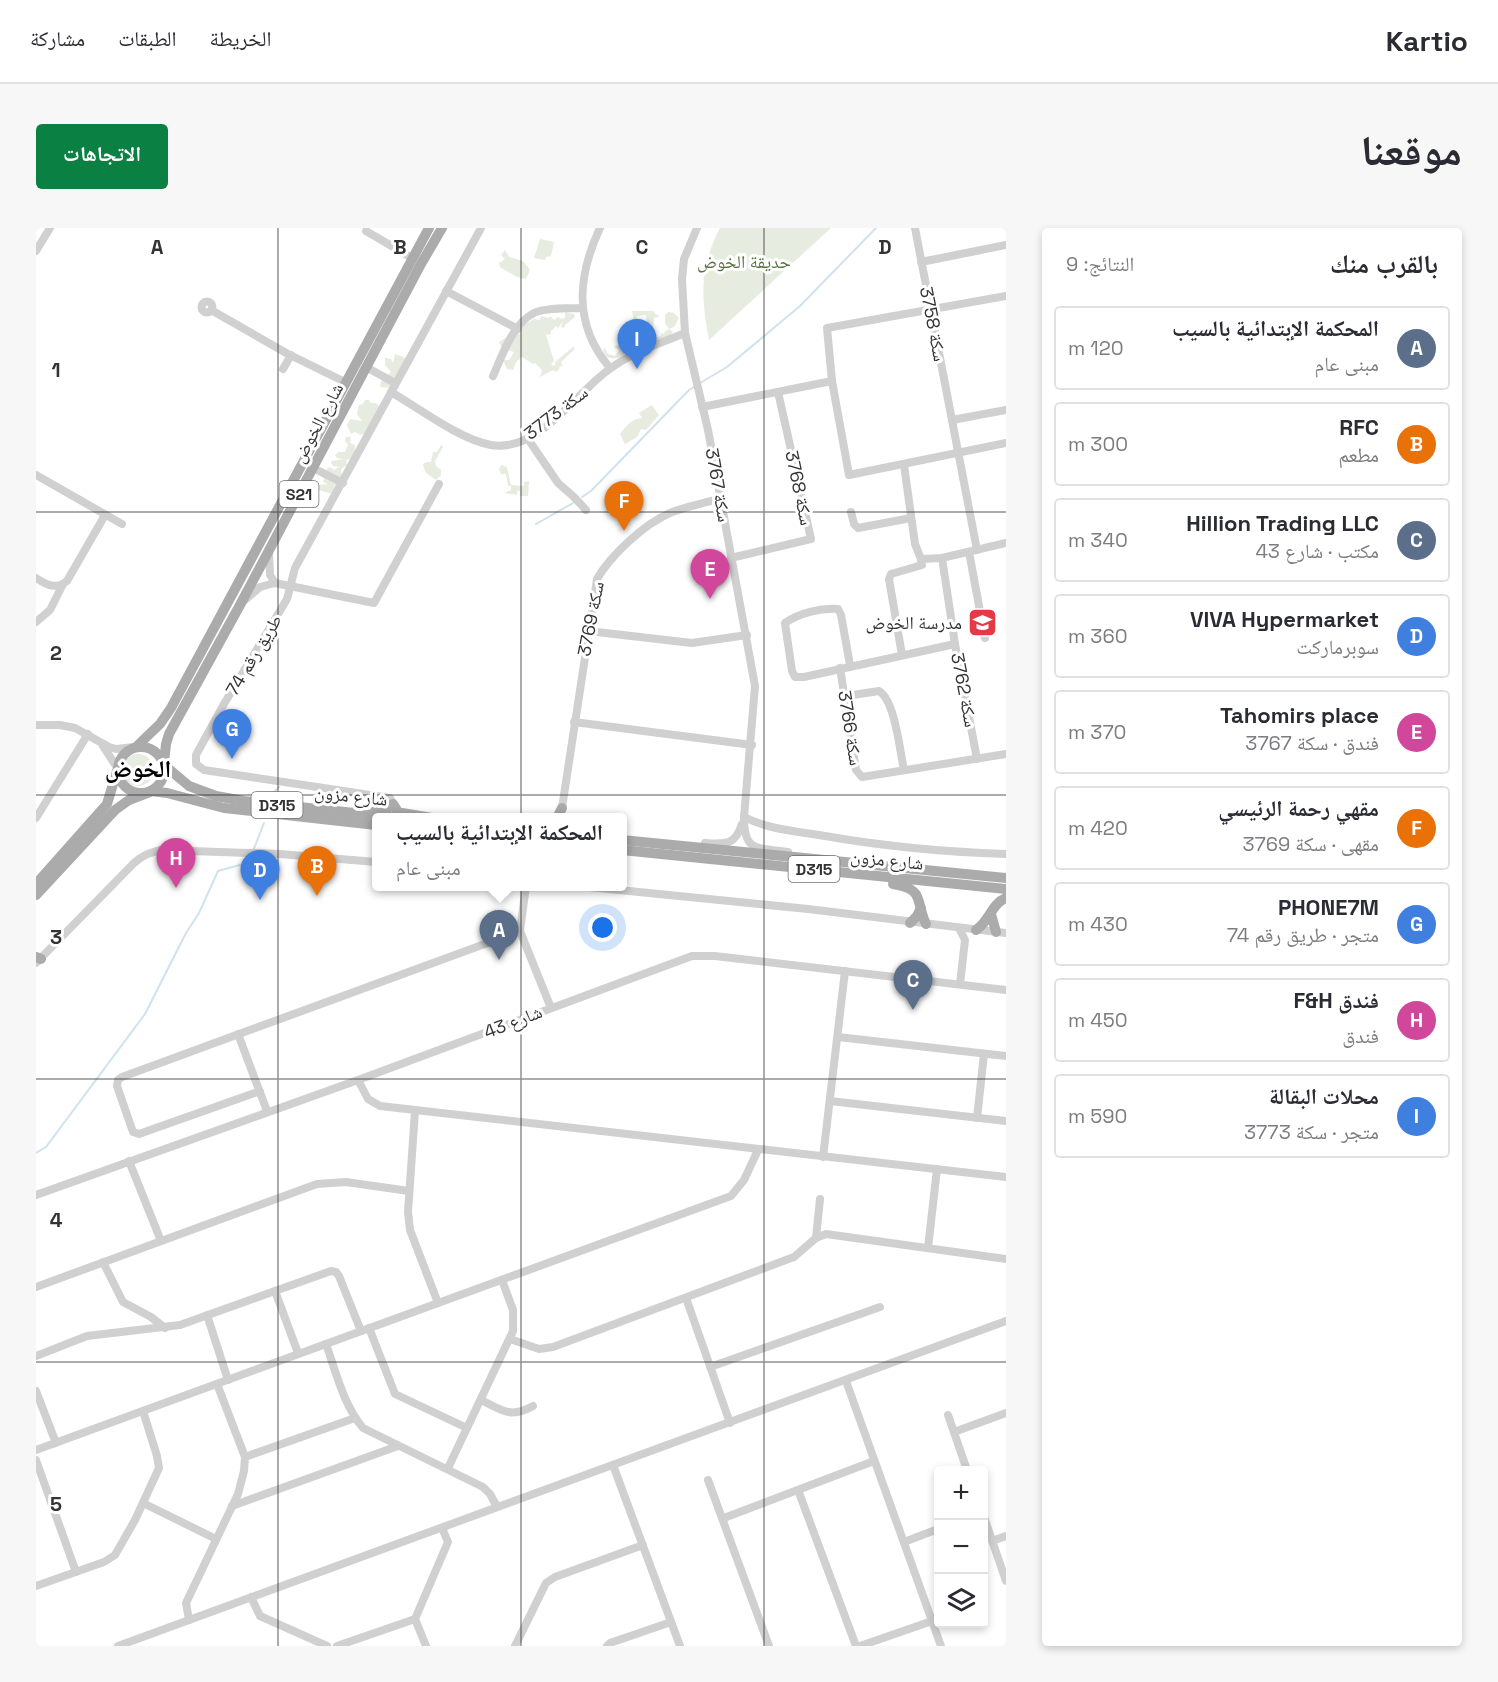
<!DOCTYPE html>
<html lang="ar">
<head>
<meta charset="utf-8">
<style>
	:root { --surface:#fff; --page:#f7f7f7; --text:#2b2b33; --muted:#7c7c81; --line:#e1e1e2; --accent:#0b8043 }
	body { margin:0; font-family:"Space Grotesk","Noto Naskh Arabic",sans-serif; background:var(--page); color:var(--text); direction:rtl }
	.controls { position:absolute; right:18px; bottom:18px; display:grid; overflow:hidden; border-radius:6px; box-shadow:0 3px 9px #0003 }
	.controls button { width:54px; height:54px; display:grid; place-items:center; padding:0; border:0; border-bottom:2px solid var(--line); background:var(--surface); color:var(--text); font:30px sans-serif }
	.you { position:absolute; left:567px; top:700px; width:21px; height:21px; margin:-15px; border:4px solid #fff; border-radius:50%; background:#1a73e8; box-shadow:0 0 0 9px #1a73e833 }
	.badge { display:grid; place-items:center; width:39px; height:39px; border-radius:50%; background:var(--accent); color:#fff; font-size:20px; font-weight:700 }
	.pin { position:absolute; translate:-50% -50px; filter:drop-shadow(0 2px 3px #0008) }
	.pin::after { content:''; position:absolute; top:32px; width:21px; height:18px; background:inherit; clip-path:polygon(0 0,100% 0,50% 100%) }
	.popup { position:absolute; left:336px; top:585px; width:255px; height:78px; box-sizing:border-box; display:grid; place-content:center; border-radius:6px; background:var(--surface); filter:drop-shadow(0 2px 4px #0005); font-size:20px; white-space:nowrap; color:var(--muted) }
	.popup b { font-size:22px; color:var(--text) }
	.popup::after { content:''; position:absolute; left:50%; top:100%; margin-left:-12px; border:12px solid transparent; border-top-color:var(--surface) }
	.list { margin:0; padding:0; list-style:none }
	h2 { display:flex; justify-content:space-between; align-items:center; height:78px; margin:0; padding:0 24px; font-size:26px }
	h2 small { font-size:20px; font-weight:400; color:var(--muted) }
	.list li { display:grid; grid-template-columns:39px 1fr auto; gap:18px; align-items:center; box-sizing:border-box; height:84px; margin:0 12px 12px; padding:0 12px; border:2px solid var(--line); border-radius:6px }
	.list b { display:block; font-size:22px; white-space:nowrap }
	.list p { margin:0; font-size:20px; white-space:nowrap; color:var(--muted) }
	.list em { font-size:20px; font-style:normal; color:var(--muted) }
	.icon { flex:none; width:33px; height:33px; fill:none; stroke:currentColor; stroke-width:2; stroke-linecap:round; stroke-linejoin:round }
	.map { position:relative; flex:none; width:970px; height:1418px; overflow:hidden; direction:ltr; border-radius:6px }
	header { display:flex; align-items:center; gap:36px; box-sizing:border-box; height:84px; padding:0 30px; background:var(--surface); border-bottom:2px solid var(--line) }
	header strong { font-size:28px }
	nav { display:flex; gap:33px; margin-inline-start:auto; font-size:21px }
	.intro { display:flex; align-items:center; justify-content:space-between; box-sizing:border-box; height:144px; padding:0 36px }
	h1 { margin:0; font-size:42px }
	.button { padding:15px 27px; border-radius:6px; background:var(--accent); color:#fff; font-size:21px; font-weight:700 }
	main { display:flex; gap:36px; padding:0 36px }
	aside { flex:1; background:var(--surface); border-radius:6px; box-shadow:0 3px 9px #0003 }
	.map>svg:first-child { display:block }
	.green { fill:#e6ecdf }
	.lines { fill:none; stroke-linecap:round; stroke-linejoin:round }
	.stream { stroke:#cfe2ee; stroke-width:2 }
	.minor { stroke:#d0d0d0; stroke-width:8 }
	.major { stroke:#ababab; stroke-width:10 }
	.grid { fill:none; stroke:#333; stroke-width:1.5; stroke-opacity:0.55 }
	.labels { text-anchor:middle; stroke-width:6; stroke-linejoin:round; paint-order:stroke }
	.shield { fill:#fff; stroke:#707070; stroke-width:1.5 }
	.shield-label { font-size:16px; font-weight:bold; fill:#333 }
	.park-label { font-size:18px; fill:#56703f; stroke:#fff }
	.street-label { font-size:18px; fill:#333; stroke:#fff }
	.poi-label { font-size:18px; fill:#333; stroke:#fff; text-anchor:end }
	.district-label { font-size:24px; font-weight:bold; fill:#000; stroke:#fff }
	.grid-label { font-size:20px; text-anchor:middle; font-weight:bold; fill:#333; stroke:#fff; stroke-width:6; stroke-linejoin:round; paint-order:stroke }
</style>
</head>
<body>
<header>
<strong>Kartio</strong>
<nav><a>الخريطة</a><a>الطبقات</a><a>مشاركة</a></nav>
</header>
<div class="intro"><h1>موقعنا</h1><a class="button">الاتجاهات</a></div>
<main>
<aside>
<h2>بالقرب منك<small>النتائج: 9</small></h2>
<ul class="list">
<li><span class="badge" style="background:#5c6f8a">A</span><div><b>المحكمة الإبتدائية بالسيب</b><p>مبنى عام</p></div><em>120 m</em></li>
<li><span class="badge" style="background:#e8710a">B</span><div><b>RFC</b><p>مطعم</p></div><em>300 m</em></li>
<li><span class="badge" style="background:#5c6f8a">C</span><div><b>Hillion Trading LLC</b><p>مكتب · شارع 43</p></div><em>340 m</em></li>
<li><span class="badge" style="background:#3f7fe0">D</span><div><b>VIVA Hypermarket</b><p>سوبرماركت</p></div><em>360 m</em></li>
<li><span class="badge" style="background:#d1479c">E</span><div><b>Tahomirs place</b><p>فندق · سكة 3767</p></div><em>370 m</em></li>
<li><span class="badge" style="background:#e8710a">F</span><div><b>مقهي رحمة الرئيسي</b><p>مقهى · سكة 3769</p></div><em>420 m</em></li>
<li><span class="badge" style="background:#3f7fe0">G</span><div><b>PHONE7M</b><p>متجر · طريق رقم 74</p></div><em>430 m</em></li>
<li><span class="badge" style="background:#d1479c">H</span><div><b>فندق F&amp;H</b><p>فندق</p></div><em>450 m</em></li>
<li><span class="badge" style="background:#3f7fe0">I</span><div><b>محلات البقالة</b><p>متجر · سكة 3773</p></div><em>590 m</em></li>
</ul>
</aside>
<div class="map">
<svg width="970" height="1418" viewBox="0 0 970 1418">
	<rect width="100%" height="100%" fill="#fff"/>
	<g class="green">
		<path d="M684,0h111l-122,112c-8,-44 -10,-71 11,-112z"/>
		<polygon points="504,11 518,14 515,28 510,29 509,32 498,30"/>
		<polygon points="469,22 473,29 487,33 494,42 490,51 481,49 464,39 463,35 469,31 465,27"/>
		<path d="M596,83h22l1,3 5,2 -6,2 -1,11 -6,-1 -1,-13 -10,1 5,14 -3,9 2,10h-3l-3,2 -4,-3c-6,8 -12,13 -23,9l-4,-7 2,-2 3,6 7,2 4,-6 -5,-3 17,-8 -2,-7 7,-2z"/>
		<polygon points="529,84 538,86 539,89 529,97 528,100 525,99 527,93 522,100 520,98 515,103 515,106 510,107 518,133 515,136 517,138 520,136 519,134 537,119 539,121 525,134 527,138 523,138 524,140 520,144 517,142 504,149 506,142 499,135 497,136 486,129 480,134 477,142 471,141 467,132 473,132 478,124 466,120 463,114 476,106 484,106 488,95 491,95 498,91 504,92 505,88 513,90 514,88 518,92 522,89 525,91 529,90"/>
		<polygon points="632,84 638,85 643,90 638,99 633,101 637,104 634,108 610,114 610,111 625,108 625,105 628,106 629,103 633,101 629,95 629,87"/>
		<polygon points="359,126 368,129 369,132 358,151 355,160 344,159 345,153 355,144 349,137 349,130 355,131 357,135"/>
		<polygon points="329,172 333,172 335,175 340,175 344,179 329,205 325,207 319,204 315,206 311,197 314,191 326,193 321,186 323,177 327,176"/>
		<path d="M616,177l7,10 -13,15 -5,-1 -4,8 -12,7 -5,-10c6,-7 10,-15 22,-16l-3,-5z"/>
		<polygon points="310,209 315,209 314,215 319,217 319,224 314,231 310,232 311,237 305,241 306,248 301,250 302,256 298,258 299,262 296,266 283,262 283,257 292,256 287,254 291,241 294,239 298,242 303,239 297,238 295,235 296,233 308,231 301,230 299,227 302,224 309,224 312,217 309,213"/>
		<polygon points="405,217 407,219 399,233 400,238 405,242 405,247 400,252 389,244 387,236 391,234 395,234 397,224 401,224"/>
		<polygon points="465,237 471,239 475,257 488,258 488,254 493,253 492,268 484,268 484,263 481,263 481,267 468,265 475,262 475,258 472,258 470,246 465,246 463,241"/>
		<circle cx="102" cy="542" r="16"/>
	</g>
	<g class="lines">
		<g class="stream">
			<polyline points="664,155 691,139 764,78 840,0"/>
			<polyline points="546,269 555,263 653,162 660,158"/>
			<polyline points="500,296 537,275"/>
			<polyline points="233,569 243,559"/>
			<polyline points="217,623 228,595"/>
			<polyline points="0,925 10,919 109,786 150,705 163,685 182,643 211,635"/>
		</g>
		<g class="minor">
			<path d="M564,0c-23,49 -27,97 10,140"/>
			<path d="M661,0l-13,31 -2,20 3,54 23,97 47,256 -11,131c0,36 13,30 44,35"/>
			<polyline points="879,0 941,322"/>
			<polyline points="330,3 376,30"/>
			<polyline points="0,23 14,0"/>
			<polyline points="885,34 970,17"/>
			<polyline points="410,63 482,101"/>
			<polyline points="970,68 791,100 796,153 813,247 970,215"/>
			<circle cx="171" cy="79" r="5.5"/>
			<polyline points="175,82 252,126 309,154"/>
			<polyline points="330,139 359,155"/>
			<polyline points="247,141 255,127"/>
			<path d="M457,148c9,-20 20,-53 41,-63 13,-6 33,-4 47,-5"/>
			<path d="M355,164c29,17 68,47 100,53 48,8 86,-54 120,-77 22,-16 49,-25 74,-35"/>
			<polyline points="666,179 796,153"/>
			<polyline points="916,192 970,182"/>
			<polyline points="492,211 522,255 538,269 550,282"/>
			<polyline points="868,237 879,316 885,331"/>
			<polyline points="277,240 307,255"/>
			<polyline points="0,247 86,296"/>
			<polyline points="815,284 818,296 822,300 875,290"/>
			<polyline points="933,324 949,410"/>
			<polyline points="233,325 234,347 239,355"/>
			<polyline points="695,330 775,311 742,164"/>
			<polyline points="906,330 919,416 941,531"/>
			<polyline points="885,331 906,330 970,315"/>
			<path d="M0,350c11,7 20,12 31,3l38,-66"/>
			<polyline points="209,372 224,359 239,355 338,375 403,256"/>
			<polyline points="0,394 14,382 27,356"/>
			<polyline points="552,403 656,415 711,407"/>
			<polyline points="866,427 853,351 855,346 886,337 885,331"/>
			<path d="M814,437l-9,-50 -3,-6c-18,-1 -39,4 -53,14l7,48 3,6h9l151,-33"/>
			<polyline points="804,440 820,542 826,549 970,526"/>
			<path d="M810,468l33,-5c16,9 21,61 25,79"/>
			<polyline points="538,494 716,517"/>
			<polyline points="0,497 24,497 39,500 73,519 80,521 98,519"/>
			<polyline points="67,518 82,541"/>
			<polyline points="357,576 354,570 168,542 160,536 160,527 188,476 251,371 259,340 445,0"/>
			<path d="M526,580l35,-229c13,-23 47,-55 73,-66 15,-6 33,-10 50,-14"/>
			<path d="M708,589c24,12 49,14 75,18 62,11 124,17 187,19"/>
			<polyline points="0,590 52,506"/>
			<path d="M669,615c20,1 30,3 37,-19"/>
			<polyline points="490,658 484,703 515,780"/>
			<polyline points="543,658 772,681 970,705"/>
			<polyline points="923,700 929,712 924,756"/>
			<path d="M0,735l98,-100c9,-8 15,-10 27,-13l119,4 96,8"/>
			<polyline points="202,806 231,883"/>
			<polyline points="802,809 970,828"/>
			<polyline points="322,852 332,871 344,878 970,949"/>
			<polyline points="224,863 103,906 97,904 81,858 82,852 86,849 484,703"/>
			<polyline points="794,873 970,893"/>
			<polyline points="379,883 372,984 374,1002 402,1075"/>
			<polyline points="941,890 948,826"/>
			<polyline points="787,929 809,743"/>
			<polyline points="93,933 125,1013"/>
			<polyline points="0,967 322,852 656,728 679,728 970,762"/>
			<polyline points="780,1010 790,1006 970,1031"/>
			<polyline points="892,1020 901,941"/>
			<polyline points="67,1034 87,1074 115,1089 129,1100"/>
			<polyline points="0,1059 281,956 310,954 373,963"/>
			<polyline points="239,1063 262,1125"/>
			<polyline points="650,1070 694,1195"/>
			<polyline points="171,1087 192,1152"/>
			<polyline points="333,1100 359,1166 431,1200"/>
			<polyline points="474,1111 503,1121 517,1119 758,1029 780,1010 784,971"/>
			<path d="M290,1116c10,28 17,60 37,84l120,59 7,7 7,13"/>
			<polyline points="0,1128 51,1108 144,1097 295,1043 300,1044 303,1048 325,1103"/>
			<polyline points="674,1139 844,1079"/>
			<polyline points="810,1153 905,1418"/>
			<polyline points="0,1163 20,1215"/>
			<path d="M445,1172c21,10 29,19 52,6"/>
			<polyline points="912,1187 931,1242"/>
			<polyline points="918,1204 970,1185"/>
			<polyline points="0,1222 695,968 708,952 722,922"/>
			<polyline points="209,1229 319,1190"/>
			<polyline points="0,1232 40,1344"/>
			<polyline points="577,1237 644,1418"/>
			<polyline points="412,1240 477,1103 477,1082 466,1052"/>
			<polyline points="672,1252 733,1418"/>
			<polyline points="762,1262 820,1418"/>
			<polyline points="107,1275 180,1311"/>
			<polyline points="196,1278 362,1218"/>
			<polyline points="948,1289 970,1353"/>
			<polyline points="688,1290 838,1233"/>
			<polyline points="956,1313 970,1308"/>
			<polyline points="868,1314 902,1301"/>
			<polyline points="0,1358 68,1334 79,1327 99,1292 123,1240 121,1228 107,1183"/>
			<polyline points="215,1369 224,1388 291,1418"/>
			<polyline points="379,1391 390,1418"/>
			<polyline points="153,1392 150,1375 202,1266 208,1243 209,1229 181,1156"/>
			<polyline points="82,1418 970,1093"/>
			<polyline points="301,1418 379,1391 412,1314 406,1300"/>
			<polyline points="479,1418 510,1355 519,1349 607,1317"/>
			<polyline points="571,1418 574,1415 635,1394"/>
			<polyline points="824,1418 896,1393"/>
		</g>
		<g class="major">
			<circle cx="105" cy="542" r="23"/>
			<polyline points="100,519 124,496 135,480 393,0"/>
			<polyline points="128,535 130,516 133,506 204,377 385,36 406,0"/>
			<polyline points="128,537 153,558 180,568 208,573 364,590"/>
			<polyline points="115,563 131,565 188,580 340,597"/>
			<polyline points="339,583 348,583 357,576 362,584 366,585 396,590"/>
			<polyline points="521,590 526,580"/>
			<polyline points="586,612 970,650"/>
			<polyline points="586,622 970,661"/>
			<polyline points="0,656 71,576 81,543"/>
			<path d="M857,656c33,5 22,18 33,40"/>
			<polyline points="0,667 79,582 93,572 114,564"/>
			<polyline points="955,686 960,704"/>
			<polyline points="874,695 881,688 885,680"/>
			<path d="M940,702c14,-9 15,-26 30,-32"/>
			<polyline points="0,729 5,731"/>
		</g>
	</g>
	<path class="grid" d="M242,0v1418M485,0v1418M728,0v1418M0,284h970M0,567h970M0,851h970M0,1134h970"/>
	<defs>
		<symbol id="school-square" viewBox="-11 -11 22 22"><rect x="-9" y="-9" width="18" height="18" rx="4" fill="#e63946" stroke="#fff"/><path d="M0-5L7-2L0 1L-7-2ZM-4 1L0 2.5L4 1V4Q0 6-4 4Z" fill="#fff"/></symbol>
	</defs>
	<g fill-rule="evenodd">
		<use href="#school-square" x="930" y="378" width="33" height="33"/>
	</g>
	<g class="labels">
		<g class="shield">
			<rect x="243.5" y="253" width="39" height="26" rx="4.5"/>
			<rect x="215.5" y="564" width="51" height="26" rx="4.5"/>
			<rect x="752.5" y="628" width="51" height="26" rx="4.5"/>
		</g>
		<g class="shield-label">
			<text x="263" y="272">S21</text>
			<text x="241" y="583">D315</text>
			<text x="778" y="647">D315</text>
		</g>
		<g class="park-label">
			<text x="708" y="40">حديقة الخوض</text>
		</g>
		<g class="street-label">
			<text transform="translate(897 96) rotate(79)" y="6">سكة 3758</text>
			<text transform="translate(520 185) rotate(-38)" y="6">سكة 3773</text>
			<text transform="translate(282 195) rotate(-62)" y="6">شارع الخوض</text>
			<text transform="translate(682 257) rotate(80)" y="6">سكة 3767</text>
			<text transform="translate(763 260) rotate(78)" y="6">سكة 3768</text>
			<text transform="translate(555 391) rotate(-79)" y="6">سكة 3769</text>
			<text transform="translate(218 427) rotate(-59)" y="6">طريق رقم 74</text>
			<text transform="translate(928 462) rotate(79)" y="6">سكة 3762</text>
			<text transform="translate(814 500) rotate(81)" y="6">سكة 3766</text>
			<text transform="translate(315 568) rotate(6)" y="6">شارع مزون</text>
			<text transform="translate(851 632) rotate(6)" y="6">شارع مزون</text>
			<text transform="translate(477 794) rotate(-21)" y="6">شارع 43</text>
		</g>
		<g class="poi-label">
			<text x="926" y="401">مدرسة الخوض</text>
		</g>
		<g class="district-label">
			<text x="102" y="549">الخوض</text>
		</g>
	</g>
	<g class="grid-label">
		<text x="121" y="26">A</text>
		<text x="364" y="26">B</text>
		<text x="606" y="26">C</text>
		<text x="849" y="26">D</text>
		<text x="20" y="149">1</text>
		<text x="20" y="432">2</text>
		<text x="20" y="716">3</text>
		<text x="20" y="999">4</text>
		<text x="20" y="1283">5</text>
	</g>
</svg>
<div class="controls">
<button>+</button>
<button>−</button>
<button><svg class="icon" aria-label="layers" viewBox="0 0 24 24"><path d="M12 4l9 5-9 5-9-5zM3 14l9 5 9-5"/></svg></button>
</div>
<div class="you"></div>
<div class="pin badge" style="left:463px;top:732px;background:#5c6f8a">A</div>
<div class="popup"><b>المحكمة الإبتدائية بالسيب</b>مبنى عام</div>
<div class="pin badge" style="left:281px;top:668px;background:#e8710a">B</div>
<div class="pin badge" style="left:877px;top:782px;background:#5c6f8a">C</div>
<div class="pin badge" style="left:224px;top:672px;background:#3f7fe0">D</div>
<div class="pin badge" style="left:674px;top:371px;background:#d1479c">E</div>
<div class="pin badge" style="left:588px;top:303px;background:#e8710a">F</div>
<div class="pin badge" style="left:196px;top:531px;background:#3f7fe0">G</div>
<div class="pin badge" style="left:140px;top:660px;background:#d1479c">H</div>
<div class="pin badge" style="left:601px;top:141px;background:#3f7fe0">I</div>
</div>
</main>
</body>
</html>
